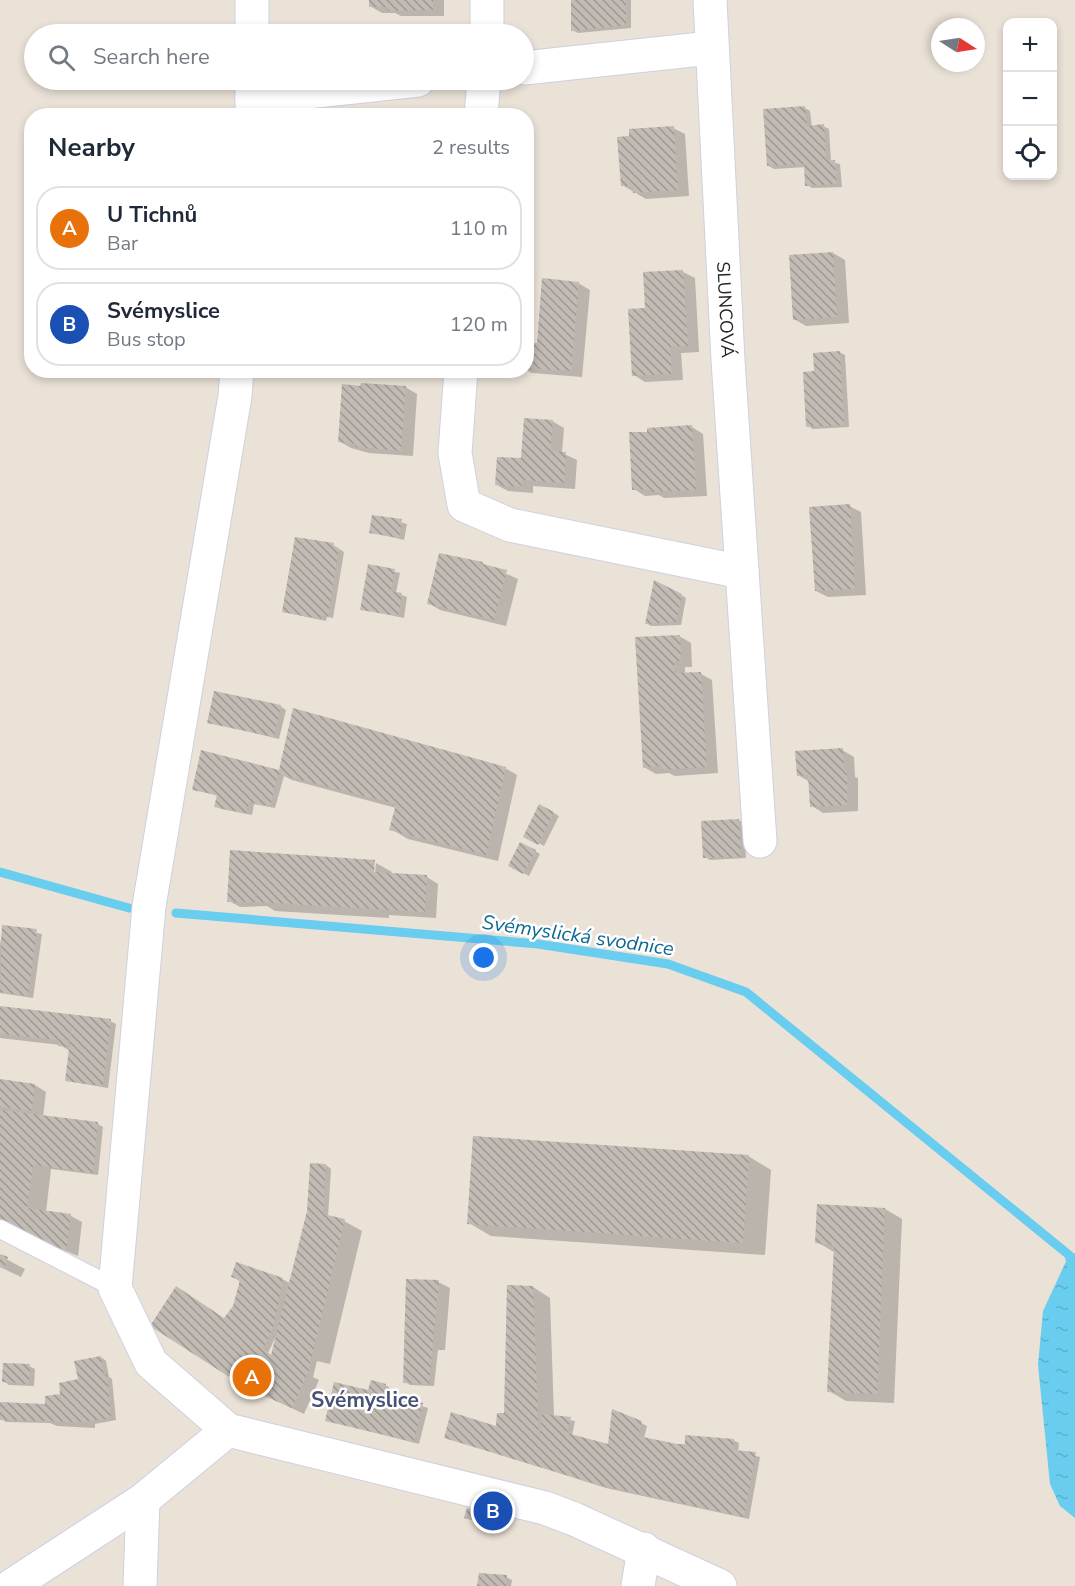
<!DOCTYPE html>
<html lang="en">
<head>
<meta charset="utf-8">
<style>
	:root { --surface:#fff; --page:#f2f2f3; --text:#1f2937; --muted:#747a83; --line:#e0e1e3; --accent:#ea580c }
	body { margin:0; font-family:"Nunito Sans",sans-serif; background:var(--page); color:var(--text) }
	.controls { position:absolute; right:18px; top:18px; display:grid; overflow:hidden; border-radius:12px; box-shadow:0 3px 9px #0003 }
	.controls button { width:54px; height:54px; display:grid; place-items:center; padding:0; border:0; border-bottom:2px solid var(--line); background:var(--surface); color:var(--text); font:30px sans-serif }
	.compass { position:absolute; left:931px; top:18px; width:54px; height:54px; border-radius:50%; background:var(--surface); box-shadow:0 3px 9px #0003; rotate:102deg }
	.you { position:absolute; left:484px; top:958px; width:21px; height:21px; margin:-15px; border:4px solid #fff; border-radius:50%; background:#1a73e8; box-shadow:0 0 0 9px #1a73e833 }
	.badge { display:grid; place-items:center; width:39px; height:39px; border-radius:50%; background:var(--accent); color:#fff; font-size:20px; font-weight:700 }
	.pin { position:absolute; translate:-50% -50%; border:3px solid #fff; box-shadow:0 2px 6px #0006 }
	.list { margin:0; padding:0; list-style:none }
	h2 { display:flex; justify-content:space-between; align-items:center; height:78px; margin:0; padding:0 24px; font-size:26px }
	h2 small { font-size:20px; font-weight:400; color:var(--muted) }
	.list li { display:grid; grid-template-columns:39px 1fr auto; gap:18px; align-items:center; box-sizing:border-box; height:84px; margin:0 12px 12px; padding:0 12px; border:2px solid var(--line); border-radius:24px }
	.list b { display:block; font-size:22px; white-space:nowrap }
	.list p { margin:0; font-size:20px; white-space:nowrap; color:var(--muted) }
	.list em { font-size:20px; font-style:normal; color:var(--muted) }
	.icon { flex:none; width:33px; height:33px; fill:none; stroke:currentColor; stroke-width:2; stroke-linecap:round; stroke-linejoin:round }
	.map { position:relative; flex:none; width:1075px; height:1586px; overflow:hidden }
	.search { position:absolute; background:var(--surface); box-shadow:0 3px 9px #0003; left:24px; top:24px; width:510px; height:66px; display:flex; align-items:center; gap:15px; box-sizing:border-box; padding:0 21px; border-radius:33px; color:var(--muted); font-size:22px }
	.panel { position:absolute; background:var(--surface); box-shadow:0 3px 9px #0003; left:24px; top:108px; width:510px; height:270px; border-radius:24px }
	.map>svg:first-child { display:block }
	.water { fill:url(#water-ripples) }
	.shadow { fill:#0003; fill-rule:evenodd }
	.lines { fill:none; stroke-linecap:round; stroke-linejoin:round }
	.stream { stroke:#68cdee; stroke-width:9 }
	.building { fill:url(#building-back-hatch) }
	.service-casing { stroke:#cdd1e0; stroke-width:20 }
	.minor-casing { stroke:#cdd1e0; stroke-width:35 }
	.tertiary-casing { stroke:#cdd1e0; stroke-width:35 }
	.service { stroke:#fff; stroke-width:18 }
	.minor { stroke:#fff; stroke-width:33 }
	.tertiary { stroke:#fff; stroke-width:33 }
	.labels { text-anchor:middle; stroke-width:5; stroke-linejoin:round; paint-order:stroke }
	.street-label { font-size:18px; fill:#262626; stroke:#fff }
	.water-label { font-size:20px; font-style:italic; fill:#0d6894; stroke:#fff }
	.quarter-label { font-size:21px; font-weight:bold; fill:#485176; stroke:#fff }
</style>
</head>
<body>
<div class="map">
<svg width="1075" height="1586" viewBox="0 0 1075 1586">
	<defs>
		<pattern id="water-ripples" width="26" height="14" patternUnits="userSpaceOnUse" patternTransform="scale(1.5)"><rect width="26" height="14" fill="#68cdee"/><path d="M2 4q2-2 4 0t4 0M15 11q2-2 4 0t4 0" fill="none" stroke="#5ab0cc"/></pattern>
		<pattern id="building-back-hatch" width="6" height="6" patternUnits="userSpaceOnUse" patternTransform="scale(1.5)"><rect width="6" height="6" fill="#c1bbb4"/><path d="M-1 5l2 2M0 0l6 6M5-1l2 2" fill="none" stroke="#9d9892"/></pattern>
	</defs>
	<rect width="100%" height="100%" fill="#eae1d7"/>
	<polygon class="water" points="1075,1253 1075,1518 1060,1506 1050,1484 1038,1365 1043,1311 1069,1255"/>
	<g class="shadow">
		<polygon points="370,0 444,0 444,16 401,16 395,13 382,13 370,6"/>
		<polygon points="572,0 631,0 631,28 578,33 572,30"/>
		<polygon points="805,108 810,111 812,127 823,126 829,129 831,162 840,164 842,187 812,188 807,185 806,167 774,169 769,166"/>
		<polygon points="673,128 685,134 689,196 646,199 622,185"/>
		<polygon points="833,253 845,260 849,323 806,326 794,319"/>
		<polygon points="683,272 695,278 699,352 681,353 683,380 645,382 634,375 647,309"/>
		<polygon points="578,283 590,290 582,377 532,373 526,370 526,344 538,345"/>
		<polygon points="839,352 845,355 849,427 813,429 808,426 816,372"/>
		<polygon points="405,387 417,394 413,456 369,453 351,448 339,441"/>
		<polygon points="552,421 564,428 562,453 577,460 575,489 533,486 533,493 508,491 497,485 523,460"/>
		<polygon points="692,427 703,434 707,496 664,498 659,495 645,496 634,489"/>
		<polygon points="849,506 861,512 866,595 828,597 816,591"/>
		<polygon points="374,516 407,524 404,540 371,532"/>
		<polygon points="333,545 344,552 333,618 327,617 326,621 283,612"/>
		<polygon points="440,555 482,563 518,579 506,626 440,610 428,603"/>
		<polygon points="369,565 400,573 396,593 407,597 404,618 361,609"/>
		<polygon points="681,595 686,598 681,625 651,626 646,623"/>
		<polygon points="679,636 691,643 692,667 685,667 685,674 701,674 712,680 718,773 675,776 669,773 656,774 644,767"/>
		<polygon points="280,706 286,710 279,739 209,722"/>
		<polygon points="842,750 854,757 855,777 858,778 858,811 823,813 812,806 810,782 798,775"/>
		<polygon points="505,768 517,775 498,861 408,839 391,829 396,808 292,780 284,776 275,808 254,804 252,815 221,809 216,806 218,796 194,789 279,771"/>
		<polygon points="554,813 559,816 544,846 525,836"/>
		<polygon points="738,820 744,823 746,858 710,860 705,857"/>
		<polygon points="232,851 374,862 372,873 375,873 376,863 392,872 391,874 427,877 438,884 436,918 389,915 389,918 275,911 267,906 240,907 229,901"/>
		<polygon points="535,851 540,854 529,876 510,866"/>
		<polygon points="3,926 42,934 33,998 0,993 0,945"/>
		<polygon points="0,1007 110,1021 116,1024 108,1088 67,1081 70,1051 60,1045 0,1038"/>
		<polygon points="0,1081 35,1085 46,1092 43,1117 98,1124 103,1127 98,1175 51,1169 46,1212 71,1216 82,1222 78,1256 0,1223"/>
		<polygon points="748,1156 771,1170 765,1255 491,1236 469,1223"/>
		<path d="M326,1165l5,4 -3,48 16,4 18,10 -32,133 -13,-3 -4,16 6,3 -15,34 -55,-26 -24,-69 9,-13 7,-24 -8,-5 49,2 8,4zM276,1336l3,25 -11,-8z"/>
		<polygon points="818,1206 885,1209 902,1219 894,1403 846,1401 829,1391 834,1252 817,1242"/>
		<polygon points="0,1256 25,1269 21,1277 0,1267"/>
		<polygon points="438,1282 450,1288 445,1350 438,1350 434,1386 410,1385 405,1382"/>
		<polygon points="533,1287 550,1298 554,1417 575,1421 572,1436 610,1445 641,1423 647,1426 644,1438 686,1446 733,1440 739,1443 738,1452 760,1457 749,1519 606,1488 446,1437 505,1430"/>
		<polygon points="101,1357 106,1361 109,1377 112,1379 116,1420 95,1424 95,1428 57,1426 50,1423 6,1422 1,1419 46,1405 79,1381"/>
		<polygon points="29,1366 35,1369 34,1386 9,1385 4,1381"/>
		<polygon points="385,1385 390,1388 388,1396 428,1408 419,1444 326,1420 369,1392"/>
		<polygon points="485,1515 491,1518 489,1525 466,1517"/>
		<polygon points="506,1577 512,1580 511,1586 479,1586"/>
	</g>
	<g class="lines">
		<g class="stream">
			<polyline points="0,872 129,908"/>
			<polyline points="176,913 538,944 668,964 746,992 1069,1255 1075,1279"/>
		</g>
	</g>
	<g class="building">
		<polygon points="369,0 433,0 433,10 388,11 387,7 369,7"/>
		<polygon points="571,0 626,0 626,25 571,31"/>
		<polygon points="805,106 807,126 824,124 826,160 835,160 837,184 805,186 804,164 767,166 763,109"/>
		<polygon points="674,126 678,190 633,193 633,186 621,186 617,137 629,136 629,129"/>
		<polygon points="833,252 837,317 793,320 789,255"/>
		<polygon points="683,270 688,346 670,347 672,374 632,376 628,309 645,308 643,272"/>
		<polygon points="542,278 579,282 571,371 526,368 526,342 537,343"/>
		<polygon points="840,351 844,425 806,427 803,372 814,371 813,353"/>
		<polygon points="361,383 406,386 401,451 356,447 356,444 338,442 342,384 360,386"/>
		<polygon points="524,418 553,420 550,451 566,452 564,483 522,480 521,487 495,485 497,457 521,458"/>
		<polygon points="692,425 696,490 651,492 651,489 632,490 629,432 647,432 647,428"/>
		<polygon points="850,504 855,589 815,591 809,507"/>
		<polygon points="372,515 402,519 399,538 369,533"/>
		<polygon points="295,537 334,543 333,547 339,548 328,616 322,615 321,619 282,612"/>
		<polygon points="439,553 483,562 482,564 507,570 494,620 427,604"/>
		<polygon points="368,564 395,569 391,591 402,593 398,616 360,610"/>
		<polygon points="654,580 682,594 676,622 645,624"/>
		<polygon points="680,635 681,661 674,661 674,673 701,672 707,767 662,770 661,766 643,768 635,637"/>
		<polygon points="214,691 281,705 274,737 207,723"/>
		<polygon points="293,708 506,767 486,855 389,830 396,804 278,774 270,806 249,802 246,813 214,807 217,795 192,790 201,750 279,770"/>
		<polygon points="843,748 844,770 847,770 847,805 810,807 808,775 797,776 795,751"/>
		<polygon points="539,804 554,812 538,845 523,837"/>
		<polygon points="739,819 741,857 703,858 701,821"/>
		<polygon points="520,842 536,850 523,874 508,866"/>
		<polygon points="230,850 375,860 374,872 427,875 425,912 256,902 257,876 255,902 227,902"/>
		<polygon points="2,925 37,929 28,996 0,992"/>
		<polygon points="0,1006 111,1019 103,1086 65,1081 72,1023 67,1047 58,1046 59,1040 0,1034"/>
		<polygon points="0,1079 35,1084 32,1111 0,1107"/>
		<polygon points="0,1110 98,1122 93,1173 33,1165 27,1208 71,1214 66,1251 0,1222"/>
		<polygon points="473,1136 749,1155 743,1243 467,1224"/>
		<polygon points="310,1163 326,1164 323,1214 345,1219 308,1372 292,1408 248,1389 150,1326 176,1286 224,1318 233,1306 240,1280 231,1277 236,1262 283,1278 274,1325 263,1349 271,1355 307,1211"/>
		<polygon points="817,1204 885,1208 877,1394 827,1392 834,1245 815,1243"/>
		<polygon points="0,1254 8,1257 4,1269 0,1267"/>
		<polygon points="406,1279 439,1280 429,1384 403,1383"/>
		<polygon points="507,1285 533,1286 539,1440 542,1414 571,1417 567,1433 608,1444 612,1409 642,1421 638,1436 677,1444 685,1444 685,1435 734,1439 733,1450 756,1452 744,1517 599,1485 444,1438 451,1412 496,1426 497,1413 504,1413"/>
		<polygon points="101,1356 104,1375 107,1374 111,1418 84,1422 0,1420 0,1402 45,1404 45,1396 60,1394 59,1383 78,1379 74,1361"/>
		<polygon points="3,1363 30,1364 29,1384 2,1382"/>
		<polygon points="371,1380 386,1384 383,1393 423,1403 414,1442 325,1421 334,1382 368,1390"/>
		<polygon points="467,1508 486,1514 483,1523 464,1518"/>
		<polygon points="479,1573 507,1575 506,1586 477,1586"/>
	</g>
	<g class="lines">
		<defs>
			<polyline id="service" points="0,1229 115,1288"/>
			<g id="minor">
				<path id="s1" d="M710,0l18,360 32,481"/>
				<polyline points="487,34 487,0"/>
				<polyline points="524,68 711,48"/>
				<polyline points="252,98 418,80"/>
				<polyline points="481,116 484,80"/>
				<polyline points="461,370 455,453 464,505 510,525 742,572"/>
				<polyline points="140,1586 143,1500"/>
				<polyline points="638,1586 644,1549"/>
			</g>
			<g id="tertiary">
				<polyline points="252,0 252,34"/>
				<polyline points="252,80 252,116"/>
				<polyline points="237,370 235,396 149,906 115,1288 151,1363 228,1430 545,1508 574,1519 720,1586"/>
				<polyline points="11,1586 143,1500 228,1430"/>
			</g>
		</defs>
		<use href="#service" class="service-casing"/>
		<use href="#minor" class="minor-casing"/>
		<use href="#tertiary" class="tertiary-casing"/>
		<use href="#service" class="service"/>
		<use href="#minor" class="minor"/>
		<use href="#tertiary" class="tertiary"/>
	</g>
	<g class="labels">
		<g class="street-label">
			<text dy="6" stroke="none"><textPath href="#s1" startOffset="310">SLUNCOVÁ</textPath></text>
		</g>
		<g class="water-label">
			<text transform="translate(578 935) rotate(8)" y="7">Svémyslická svodnice</text>
		</g>
		<g class="quarter-label">
			<text x="365" y="1407">Svémyslice</text>
		</g>
	</g>
</svg>
<div class="controls">
<button>+</button>
<button>−</button>
<button><svg class="icon" aria-label="locate" viewBox="0 0 24 24"><circle cx="12" cy="12" r="6"/><path d="M12 2v4M12 18v4M2 12h4M18 12h4"/></svg></button>
</div>
<svg class="compass" viewBox="-18 -18 36 36"><path d="M0-13l5 13h-10z" fill="#e53935"/><path d="M0 13l5-13h-10z" fill="#747a83"/></svg>
<div class="you"></div>
<div class="pin badge" style="left:252px;top:1377px;background:#e8710a">A</div>
<div class="pin badge" style="left:493px;top:1511px;background:#1a4fb4">B</div>
<div class="search"><svg class="icon" aria-label="search" viewBox="0 0 24 24"><circle cx="10" cy="10" r="6"/><path d="M15 15l6 6"/></svg>Search here</div>
<section class="panel">
<h2>Nearby<small>2 results</small></h2>
<ul class="list">
<li><span class="badge" style="background:#e8710a">A</span><div><b>U Tichnů</b><p>Bar</p></div><em>110 m</em></li>
<li><span class="badge" style="background:#1a4fb4">B</span><div><b>Svémyslice</b><p>Bus stop</p></div><em>120 m</em></li>
</ul>
</section>
</div>
</body>
</html>
